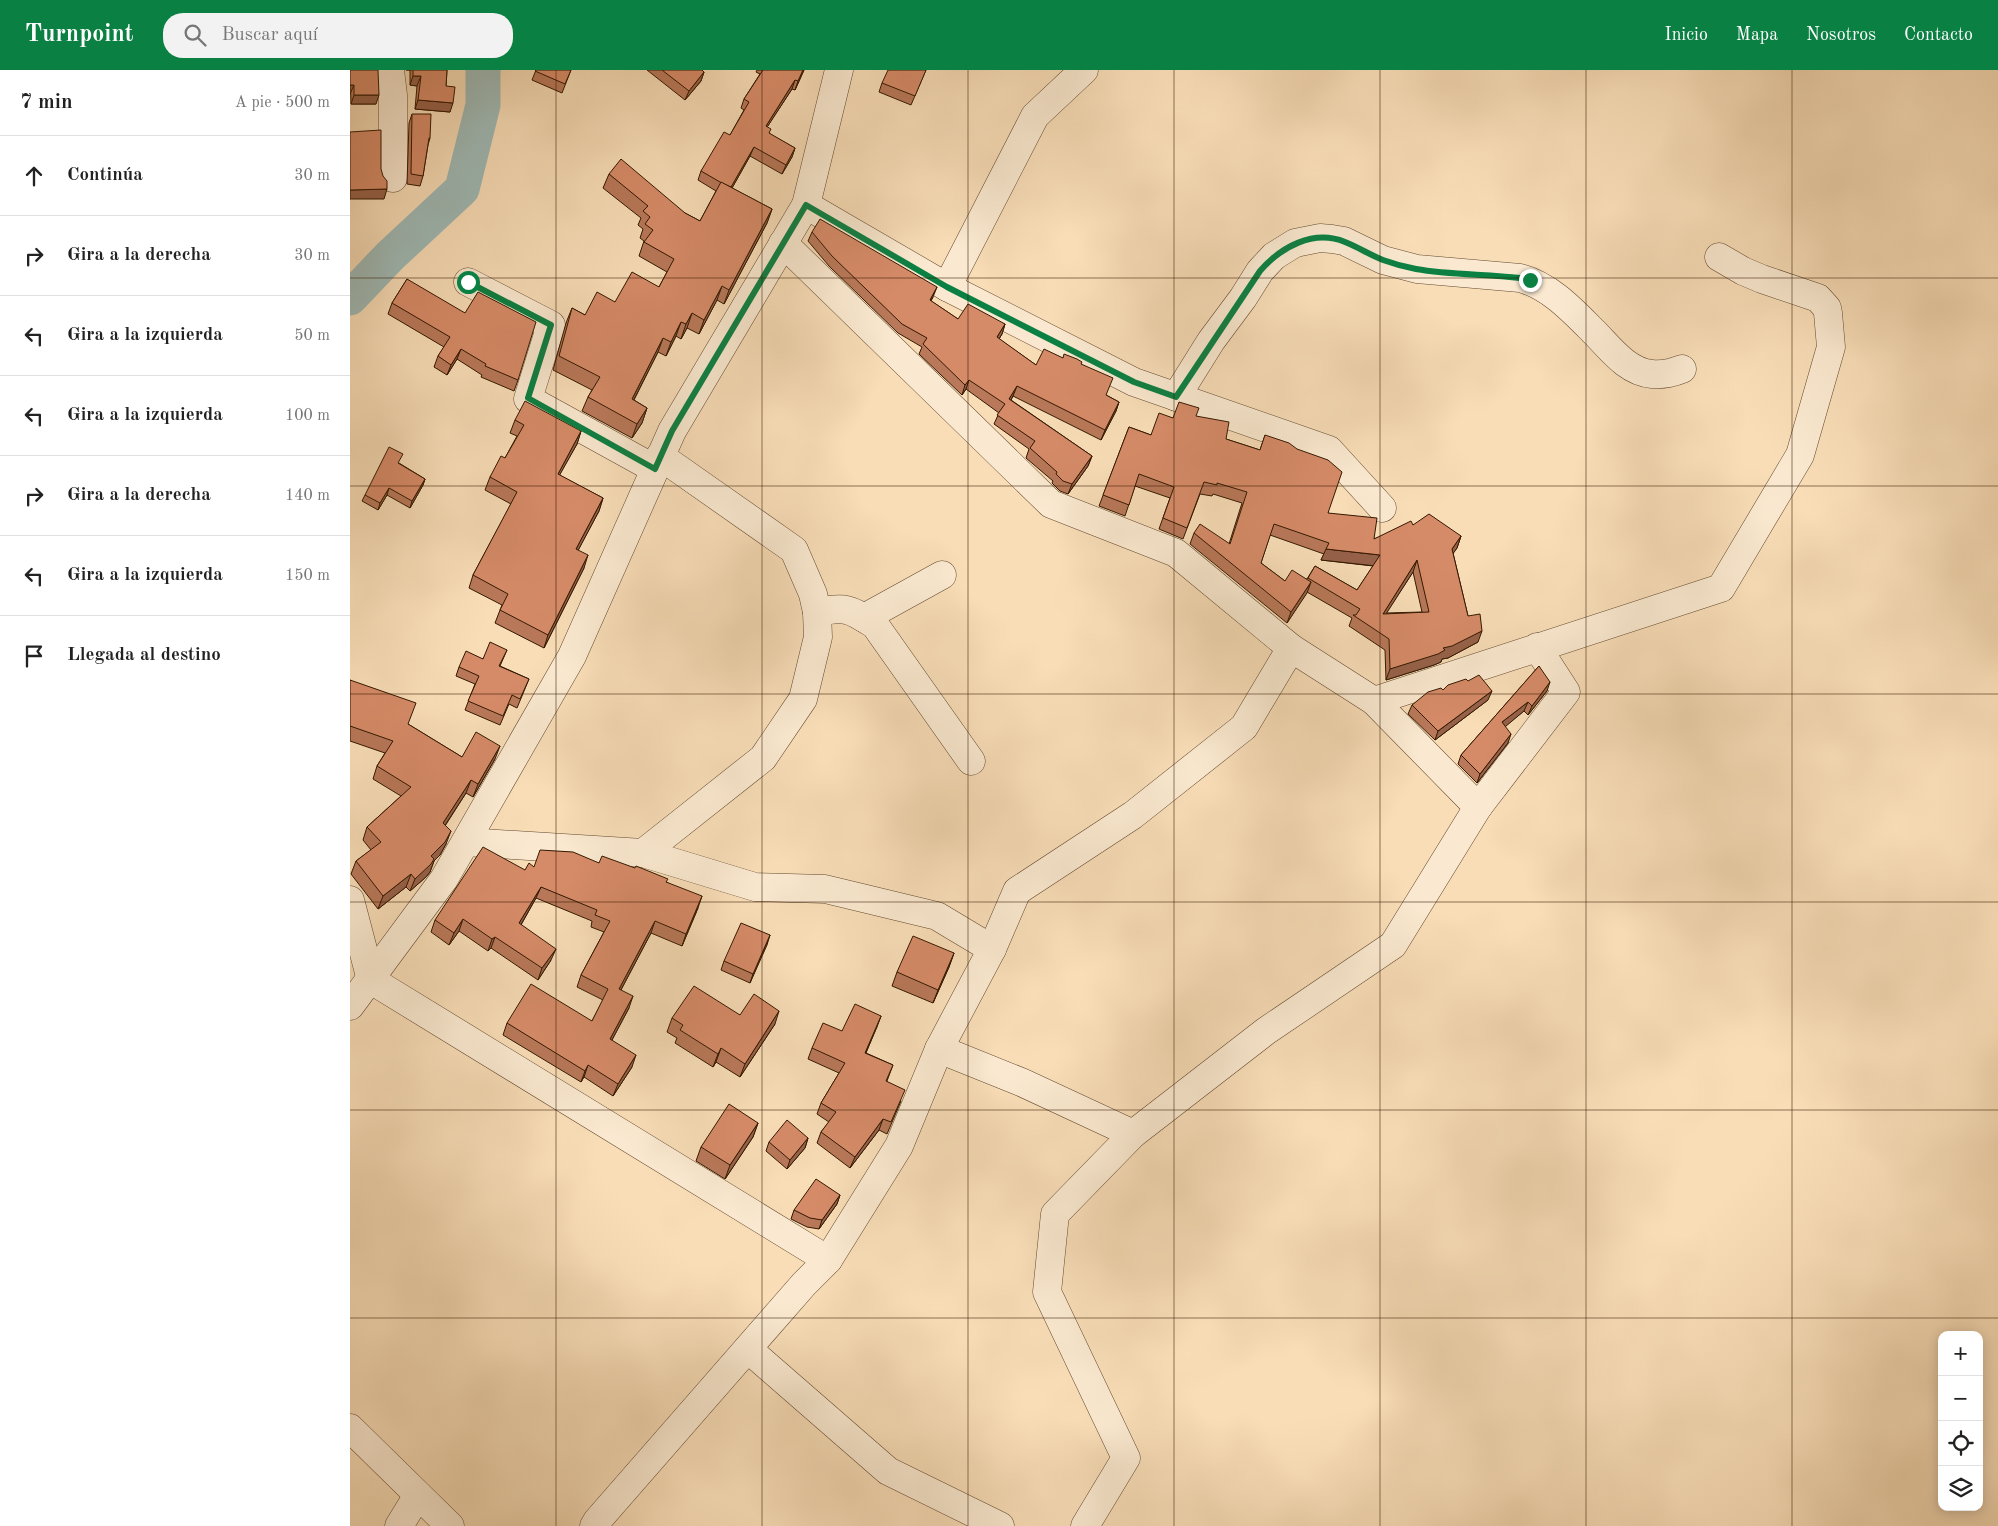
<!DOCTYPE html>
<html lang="es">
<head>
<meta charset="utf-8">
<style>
	:root { --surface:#fff; --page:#f2f2f2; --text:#222; --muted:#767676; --line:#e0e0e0; --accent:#0b8043 }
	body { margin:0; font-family:"Old Standard TT",serif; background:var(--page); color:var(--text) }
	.controls { position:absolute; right:15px; bottom:15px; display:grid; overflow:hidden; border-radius:10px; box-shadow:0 2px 12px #0003 }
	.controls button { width:45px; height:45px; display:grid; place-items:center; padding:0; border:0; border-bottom:1px solid var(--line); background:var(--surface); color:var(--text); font:25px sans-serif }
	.stop { position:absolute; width:15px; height:15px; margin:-11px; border:4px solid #0b8043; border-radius:50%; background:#fff }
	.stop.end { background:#0b8043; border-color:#fff; box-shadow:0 1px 5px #0008 }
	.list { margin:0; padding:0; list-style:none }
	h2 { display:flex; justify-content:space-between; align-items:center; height:65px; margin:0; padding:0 20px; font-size:21px }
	h2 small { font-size:16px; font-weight:400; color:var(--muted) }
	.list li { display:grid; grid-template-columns:32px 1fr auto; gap:15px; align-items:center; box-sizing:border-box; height:80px; padding:0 20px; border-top:1px solid var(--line) }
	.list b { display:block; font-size:19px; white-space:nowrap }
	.list em { font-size:16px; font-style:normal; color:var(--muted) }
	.icon { flex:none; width:28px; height:28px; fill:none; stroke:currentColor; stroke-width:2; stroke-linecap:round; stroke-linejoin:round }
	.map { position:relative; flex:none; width:1648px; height:1456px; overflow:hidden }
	header { display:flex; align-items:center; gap:30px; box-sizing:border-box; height:70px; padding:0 25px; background:var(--accent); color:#fff }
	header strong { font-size:24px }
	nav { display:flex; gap:28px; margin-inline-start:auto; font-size:18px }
	.search { width:350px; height:45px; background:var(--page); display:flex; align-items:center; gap:12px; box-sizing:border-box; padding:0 18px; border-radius:20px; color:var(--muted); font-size:19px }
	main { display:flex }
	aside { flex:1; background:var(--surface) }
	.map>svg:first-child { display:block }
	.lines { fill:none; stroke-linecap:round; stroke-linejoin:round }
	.river { stroke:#9fbab6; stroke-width:35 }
	.minor-casing { stroke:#64492e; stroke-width:29 }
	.minor { stroke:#fae9d0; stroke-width:28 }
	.wall { fill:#b87859; stroke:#331800; fill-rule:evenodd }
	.shaded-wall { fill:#966149; stroke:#331800 }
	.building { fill:#d68b68; stroke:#331800; fill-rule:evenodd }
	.route { stroke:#0b8043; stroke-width:6 }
	.grid { fill:none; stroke:#331800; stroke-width:1; stroke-opacity:0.55 }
</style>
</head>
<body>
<header>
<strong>Turnpoint</strong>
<div class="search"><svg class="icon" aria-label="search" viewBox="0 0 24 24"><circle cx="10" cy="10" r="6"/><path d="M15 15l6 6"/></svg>Buscar aquí</div>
<nav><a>Inicio</a><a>Mapa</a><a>Nosotros</a><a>Contacto</a></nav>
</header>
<main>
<aside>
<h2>7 min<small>A pie · 500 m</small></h2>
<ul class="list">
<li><svg class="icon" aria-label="ahead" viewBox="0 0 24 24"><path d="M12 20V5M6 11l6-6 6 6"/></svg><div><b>Continúa</b></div><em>30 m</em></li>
<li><svg class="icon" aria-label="right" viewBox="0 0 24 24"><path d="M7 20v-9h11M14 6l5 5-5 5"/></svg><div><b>Gira a la derecha</b></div><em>30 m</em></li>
<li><svg class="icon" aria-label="left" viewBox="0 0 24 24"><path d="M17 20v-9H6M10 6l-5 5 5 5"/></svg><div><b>Gira a la izquierda</b></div><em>50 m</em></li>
<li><svg class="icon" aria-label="left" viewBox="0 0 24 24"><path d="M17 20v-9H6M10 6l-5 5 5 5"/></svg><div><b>Gira a la izquierda</b></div><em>100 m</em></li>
<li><svg class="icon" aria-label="right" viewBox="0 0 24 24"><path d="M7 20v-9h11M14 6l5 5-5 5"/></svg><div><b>Gira a la derecha</b></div><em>140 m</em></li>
<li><svg class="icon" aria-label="left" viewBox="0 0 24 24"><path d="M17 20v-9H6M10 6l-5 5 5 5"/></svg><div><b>Gira a la izquierda</b></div><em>150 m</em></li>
<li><svg class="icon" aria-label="arrive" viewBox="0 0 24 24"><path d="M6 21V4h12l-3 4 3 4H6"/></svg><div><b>Llegada al destino</b></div></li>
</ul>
</aside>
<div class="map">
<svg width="1648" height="1456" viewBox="0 0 1648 1456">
	<rect width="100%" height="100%" fill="#f8ddb7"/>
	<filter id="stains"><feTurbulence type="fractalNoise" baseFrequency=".004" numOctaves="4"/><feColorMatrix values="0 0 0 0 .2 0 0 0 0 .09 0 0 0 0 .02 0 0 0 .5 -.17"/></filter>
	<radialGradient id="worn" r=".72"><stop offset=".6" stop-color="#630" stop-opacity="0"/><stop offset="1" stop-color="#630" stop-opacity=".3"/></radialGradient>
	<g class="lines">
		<polyline class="river" points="0,228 40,186 112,119 133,35 133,0"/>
		<defs>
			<g id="minor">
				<polyline points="40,0 43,25 43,108"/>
				<polyline points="456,135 597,217 784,312 979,380 1032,438"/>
				<polyline points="433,173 701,434 826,483 941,578"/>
				<polyline points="118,212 201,255 178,329 305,399"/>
				<polyline points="597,217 685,46 734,0"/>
				<path d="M826,327l35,-56 32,-43 17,-27 14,-15 21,-13 25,-5 12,1 12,2 39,19 34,9 103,9c30,8 52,32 74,54 16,16 33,40 58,42 11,1 20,-1 30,-5"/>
				<path d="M467,542c30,-6 33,-3 58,13l96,136"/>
				<polyline points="514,548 592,505"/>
				<polyline points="1024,631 1128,737"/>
				<polyline points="116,772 293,783 413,688 453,629 468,567 467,542 463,524 444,480 310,386"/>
				<polyline points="293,783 405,817 475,819 587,846 642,879"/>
				<polyline points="0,830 21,910 478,1190"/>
				<polyline points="0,936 94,809 222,586 322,361 456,135 489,0"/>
				<polyline points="589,979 671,1012 783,1064"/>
				<polyline points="398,1279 538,1401 650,1456"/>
				<polyline points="0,1358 100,1456"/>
				<polyline points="49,1456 68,1425"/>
				<polyline points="244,1456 247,1451 454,1214 478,1190 549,1076 589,979 642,879 667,821 783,745 894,657 941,578 1024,631 1371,518 1450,385 1481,277 1478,243 1477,238 1468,228 1412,209 1393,201 1369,187"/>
				<polyline points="735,1456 776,1388 697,1222 705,1144 783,1064 916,961 1043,875 1128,737 1216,622 1187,577"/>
			</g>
		</defs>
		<use href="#minor" class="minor-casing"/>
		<use href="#minor" class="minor"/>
	</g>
	<g class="wall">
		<polygon points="0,0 26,34 1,34"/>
		<polygon points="56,0 97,0 96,16 100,42 65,39 67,16 60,15 60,0"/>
		<polygon points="186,0 221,0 212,23 182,10"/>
		<polygon points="297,0 352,0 354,2 351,11 335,30"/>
		<polygon points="407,0 454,0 445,20 442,19 417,57 420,64 445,78 442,87 432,104 400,86 382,118 422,139 417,153 374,234 367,230 349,264 337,258 331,269 326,266 316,286 308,282 284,330 297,338 292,353 282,368 232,341 238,327 242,320 203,300 216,253 222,238 235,245 265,232 309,217 317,202 289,186 294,171 290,168 293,159 288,155 291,148 253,118 259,104 335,143 350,151 366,121 348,110 351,101 380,65 394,40 391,38 394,29 410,4 406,2"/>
		<polygon points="576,0 561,35 529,22 532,13"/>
		<polygon points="62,44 80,68 78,75 73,106 70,116 57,114 59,53"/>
		<polygon points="462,162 583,227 581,231 608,249 655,254 652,264 649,269 686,295 713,288 731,294 756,325 769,332 766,341 751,370 663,326 661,330 742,386 738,396 718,424 710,421 702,413 703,411 676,388 679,379 644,354 649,343 616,319 612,325 569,284 572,277 548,263 479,196 458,171"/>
		<polygon points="57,209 168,310 164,321 131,307 132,305 107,289 97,305 84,297 88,286 94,277 38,244 42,233"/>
		<path d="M846,346l30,23 34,11 5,-15 63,78 46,26 39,-14 48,11 -4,12 -4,5 15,63 10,26 -30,16 -6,1 -1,3 -7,3 -48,15 -1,-30 -36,-24 3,-8 -45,-26 -20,31 -97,-79 4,-11 35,11 13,-41 -29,-9 -1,2 -12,-2 -17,45 -24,-10 11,-31 -35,-12 -10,30 -26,-10 30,-79 22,8 22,-17zM920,465l54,19 -3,6 52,6 -16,24 -42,-24 -8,13 -22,2 -24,-18zM1063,502l9,40 -36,1z"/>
		<polygon points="165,350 231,361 227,374 209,405 253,428 249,441 228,480 234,498 194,578 145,553 152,535 119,518 123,505 161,434 135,420 140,407 155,388 167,366 160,363"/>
		<polygon points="49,393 75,409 73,415 60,438 37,425 28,440 12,431 15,425"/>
		<polygon points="157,580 150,596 179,609 167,638 159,634 150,655 115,640 125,614 106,606 109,597"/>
		<polygon points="1189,596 1197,621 1178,645 1174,641 1155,656 1158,673 1127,713 1108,694 1111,685"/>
		<polygon points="0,610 58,654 112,687 145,689 123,727 116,723 95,756 96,774 90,785 84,791 80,802 76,807 60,821 56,817 28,839 1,804 6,791 21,780 13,770 17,757 51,726 23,709 27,696 35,683 0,671"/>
		<polygon points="1118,611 1138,630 1085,670 1058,644 1062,635 1093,620"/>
		<polygon points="249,793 317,812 348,838 332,876 301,863 271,920 279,938 262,970 282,997 263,1026 234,1007 231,1012 153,965 157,953 242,951 253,930 227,917 231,905 254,862 241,857 242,851 186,828 171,855 201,890 188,910 141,878 138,881 109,861 99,875 81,862 85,850 175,800"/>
		<polygon points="420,865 400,913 371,900 374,891"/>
		<polygon points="604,883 599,897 583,933 542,916 547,902"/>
		<polygon points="390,945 425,954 390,1007 366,992 363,997 325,973 327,968 317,962 322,948"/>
		<polygon points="531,946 516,983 543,995 537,1011 551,1031 537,1064 529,1060 500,1098 467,1073 471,1062 479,1052 467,1044 471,1033 489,1003 458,989 462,978 492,961"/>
		<polygon points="408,1053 403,1067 375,1109 346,1091 351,1077"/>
		<polygon points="458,1068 455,1078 437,1099 416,1081 419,1072"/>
		<polygon points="490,1125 487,1134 469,1159 457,1157 441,1149 444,1140"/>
	</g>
	<g class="shaded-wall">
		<polygon points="453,0 454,0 445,20 448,11"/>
		<polygon points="354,2 351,11 335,30 339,21"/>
		<polygon points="63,6 71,6 67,16 60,15"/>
		<polygon points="445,10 442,19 412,65 416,56"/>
		<polygon points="0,15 4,15 0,24"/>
		<polygon points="4,25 29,25 26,34 1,34"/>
		<polygon points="68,30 103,33 100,42 65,39"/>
		<polygon points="404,77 400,86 377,127 380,118"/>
		<polygon points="445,78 442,87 432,104 436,95"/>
		<polygon points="37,119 34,129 0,129 0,120"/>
		<polygon points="422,139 417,153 374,234 379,220"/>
		<polygon points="372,216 367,230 349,264 354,250"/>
		<polygon points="587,217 583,227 576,239 580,230"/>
		<polygon points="342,243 337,258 331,269 336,254"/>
		<polygon points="331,252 326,266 316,286 321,272"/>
		<polygon points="655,254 652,264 644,277 647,267"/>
		<polygon points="313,268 308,282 277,343 282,329"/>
		<polygon points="111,279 107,289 97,305 101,295"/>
		<polygon points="619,310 616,319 612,325 615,315"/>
		<polygon points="667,316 663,326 656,339 659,329"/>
		<polygon points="769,332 766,341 751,370 755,360"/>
		<polygon points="297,338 292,353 282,368 287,354"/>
		<polygon points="231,361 227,374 203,417 208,404"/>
		<polygon points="742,386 738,396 718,424 722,414"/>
		<polygon points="75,409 73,415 60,438 62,431"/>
		<polygon points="39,418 37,425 28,440 30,433"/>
		<polygon points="253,428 249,441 222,492 226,479"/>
		<polygon points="1111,466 1107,478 1098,491 1102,479"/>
		<polygon points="976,479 1030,485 1026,496 971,490"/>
		<polygon points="238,485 234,498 194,578 198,565"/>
		<polygon points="1067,490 1063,502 1029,555 1033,544"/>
		<polygon points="961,512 957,523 937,553 941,542"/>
		<polygon points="1132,561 1128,572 1098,588 1092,589 1091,592 1084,595 1036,610 1040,599"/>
		<polygon points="1200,612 1197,621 1178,645 1182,636"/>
		<polygon points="1142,621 1138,630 1085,670 1088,661"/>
		<polygon points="1178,632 1174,641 1149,662 1152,652"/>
		<polygon points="1161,664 1158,673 1127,713 1130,704"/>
		<polygon points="150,676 145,689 123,727 128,714"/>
		<polygon points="121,710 116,723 88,766 93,753"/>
		<polygon points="101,761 96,774 90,785 84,791 80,802 76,807 60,821 65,809 81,786"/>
		<polygon points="61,804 56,817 28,839 33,826"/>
		<polygon points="191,817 186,828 165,865 169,853"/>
		<polygon points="352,826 348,838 332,876 336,864"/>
		<polygon points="113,849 109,861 99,875 104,863"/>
		<polygon points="305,851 301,863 265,931 269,919"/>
		<polygon points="420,865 417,875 400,913 403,904"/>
		<polygon points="145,867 141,878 138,881 142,869"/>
		<polygon points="206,879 201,890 188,910 192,898"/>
		<polygon points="604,883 599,897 583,933 588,920"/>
		<polygon points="283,926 279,938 256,981 260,969"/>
		<polygon points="429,941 425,954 390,1007 395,994"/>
		<polygon points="531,946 527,957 511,994 515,983"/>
		<polygon points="371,978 366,992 363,997 368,984"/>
		<polygon points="286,985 282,997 263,1026 268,1014"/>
		<polygon points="238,995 234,1007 231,1012 235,1001"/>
		<polygon points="533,1049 529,1060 500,1098 505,1087"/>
		<polygon points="408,1053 403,1067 375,1109 380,1095"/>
		<polygon points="458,1068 455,1078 437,1099 440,1090"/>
		<polygon points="490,1125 487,1134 469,1159 472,1150"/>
	</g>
	<g class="building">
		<polygon points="0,0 28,0 29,25 4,25 4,15 0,15"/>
		<polygon points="63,0 97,0 96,16 105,17 103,33 68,30 71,6 63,6"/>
		<polygon points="186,0 221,0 215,14 185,1"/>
		<polygon points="312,0 352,0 354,2 339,21"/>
		<polygon points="413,0 453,0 448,11 445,10 416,56 421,59 419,63 445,78 436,95 404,77 381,117 370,112 351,101 374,62 380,65 399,32 394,29"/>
		<polygon points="538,0 576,0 565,26 532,13"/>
		<polygon points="62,44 81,44 80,68 79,68 73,106 61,104"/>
		<polygon points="31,60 31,99 33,106 37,111 37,119 0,120 0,62"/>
		<polygon points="271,89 335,143 350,151 371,112 422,139 379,220 372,216 354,250 342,243 336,254 331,252 321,272 313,268 282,329 297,338 287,354 238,327 250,307 209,286 222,238 235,245 247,222 265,232 282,202 309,217 324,189 294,172 303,160 295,154 300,147 293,141 298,136 259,104"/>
		<polygon points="470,149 587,217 580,230 608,249 618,234 655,254 647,267 686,295 694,279 713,288 714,284 727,289 732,292 731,294 763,308 756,325 769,332 755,360 667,316 659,329 742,386 722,414 713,411 706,404 707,402 680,378 685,371 647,345 655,334 619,310 615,315 573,274 577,268 552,254 482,186 462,162"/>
		<polygon points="57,209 115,243 128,222 186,252 168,310 135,296 136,294 111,279 101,295 88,286 100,267 42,233"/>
		<polygon points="175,331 231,361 208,404 253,428 226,479 238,485 198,565 150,540 158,524 123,505 167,422 140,407 151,386 155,388 174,355 165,350"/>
		<path d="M829,332l20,6 -3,8 33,6 -3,17 34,11 5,-15 24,8 8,6 31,11 14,12 -14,41 49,5 -3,21 37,-18 2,4 16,-11 32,22 -9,13 16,67 12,-2 2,17 -30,15 -9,2 2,2 -7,4 -48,15 -1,-30 -36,-24h3l4,-6 -52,-31 7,-12 42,24 23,-35 -54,-6 3,-6 -55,-19 -13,39 24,18 7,-11 19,12 -20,30 -97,-79 6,-9 30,20 17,-52 -30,-9v2l-13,-3 -17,46 -24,-10 11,-31 -35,-13 -10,31 -26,-10 26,-68 22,8 8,-22 14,5zM1067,490l12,52 -46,2z"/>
		<polygon points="39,377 53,384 48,393 75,409 62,431 39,418 30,433 15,425"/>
		<polygon points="140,572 157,580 149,596 179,609 170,629 162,625 153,646 118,631 129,606 109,597 116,581 133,589"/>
		<polygon points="1189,596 1200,612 1182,636 1178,632 1152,652 1161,664 1130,704 1111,685"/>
		<polygon points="1129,605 1142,621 1088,661 1062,635 1078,622 1091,618 1093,620 1098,615 1116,609 1118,611"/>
		<polygon points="0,610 66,633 58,654 112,687 126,662 150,676 128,714 121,710 93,753 101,761 95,772 81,786 84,789 81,794 65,809 61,804 33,826 6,791 31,772 17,757 61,717 27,696 43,671 0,656"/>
		<polygon points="133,777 175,800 179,793 184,797 190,780 223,782 249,793 252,786 285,798 286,796 318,809 316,812 352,826 336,864 305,851 269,919 283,926 260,969 286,985 268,1014 238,995 235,1001 157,953 181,914 242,951 258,919 231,905 260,851 245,845 247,840 191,817 169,853 206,879 192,898 145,867 142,869 113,849 104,863 85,850"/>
		<polygon points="391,853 420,865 403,904 374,891"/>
		<polygon points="563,866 604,883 588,920 547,902"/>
		<polygon points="344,916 390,945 404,924 429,941 395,994 371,978 368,984 330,960 333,955 322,948"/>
		<polygon points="505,934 531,946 515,983 543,995 536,1011 555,1020 541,1052 533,1049 505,1087 471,1062 486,1042 471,1033 495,993 462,978 473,953 492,961"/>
		<polygon points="379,1034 408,1053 380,1095 351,1077"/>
		<polygon points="437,1050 458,1068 440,1090 419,1072"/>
		<polygon points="466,1109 490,1125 472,1150 460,1148 444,1140"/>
	</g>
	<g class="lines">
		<path class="route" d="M118,212l83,43 -23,73 127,71 17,-38 134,-226 141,82 187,95 42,15 84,-126c21,-24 53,-42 85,-29 13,5 25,13 38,18 11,4 22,7 33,9 34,6 70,5 104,9l10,2"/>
	</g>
	<path class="grid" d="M206,0v1456M412,0v1456M618,0v1456M824,0v1456M1030,0v1456M1236,0v1456M1442,0v1456M0,208h1648M0,416h1648M0,624h1648M0,832h1648M0,1040h1648M0,1248h1648"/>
	<rect width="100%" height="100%" filter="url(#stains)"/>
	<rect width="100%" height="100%" fill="url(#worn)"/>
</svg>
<div class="controls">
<button>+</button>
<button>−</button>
<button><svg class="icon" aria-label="locate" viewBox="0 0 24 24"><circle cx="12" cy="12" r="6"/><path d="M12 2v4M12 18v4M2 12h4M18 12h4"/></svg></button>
<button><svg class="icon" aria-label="layers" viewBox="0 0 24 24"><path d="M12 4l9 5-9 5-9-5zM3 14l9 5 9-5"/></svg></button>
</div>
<div class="stop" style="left:118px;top:212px"></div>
<div class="stop end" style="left:1180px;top:210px"></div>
</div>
</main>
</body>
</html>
